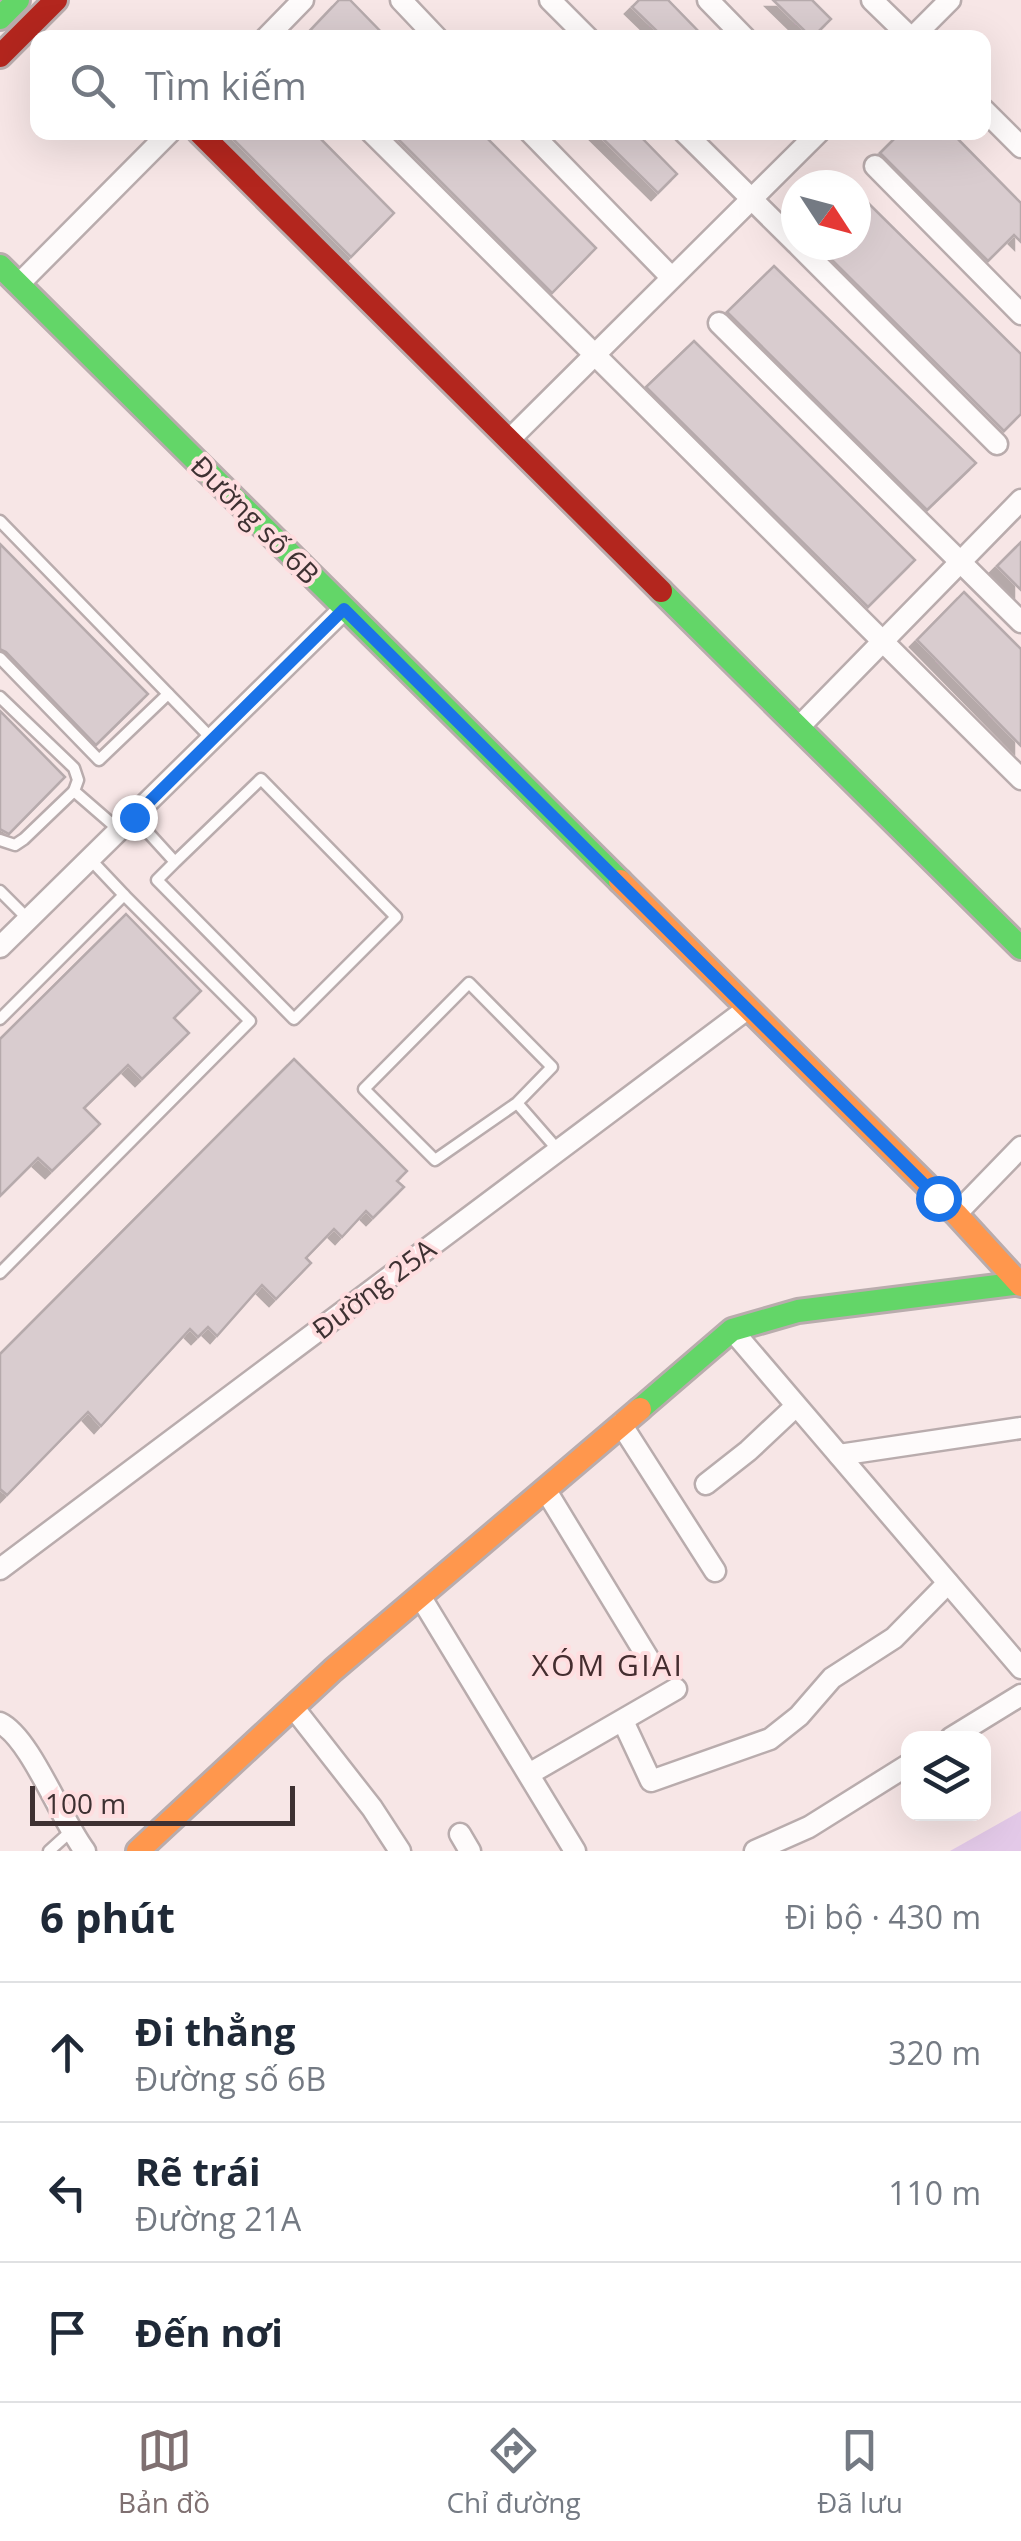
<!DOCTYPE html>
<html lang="vi">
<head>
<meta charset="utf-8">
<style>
	:root { --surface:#fff; --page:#f6f6f7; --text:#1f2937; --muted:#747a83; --line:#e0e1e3; --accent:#7f7071 }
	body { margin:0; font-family:"Open Sans",sans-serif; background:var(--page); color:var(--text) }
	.controls { position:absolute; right:30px; bottom:30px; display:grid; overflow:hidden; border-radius:20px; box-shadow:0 10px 40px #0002 }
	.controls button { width:90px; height:90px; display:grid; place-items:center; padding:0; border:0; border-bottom:2px solid var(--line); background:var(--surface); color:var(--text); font:50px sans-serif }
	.compass { position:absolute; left:781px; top:170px; width:90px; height:90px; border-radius:50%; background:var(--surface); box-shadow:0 10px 40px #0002; rotate:126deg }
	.scale { position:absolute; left:30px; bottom:25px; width:265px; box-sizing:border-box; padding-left:10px; border:5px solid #3e3132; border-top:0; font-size:28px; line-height:35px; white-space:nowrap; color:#3e3132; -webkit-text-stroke:8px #ffdee0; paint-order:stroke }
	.stop { position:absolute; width:30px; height:30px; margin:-22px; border:8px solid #1a73e8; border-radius:50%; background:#fff }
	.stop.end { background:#1a73e8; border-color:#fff; box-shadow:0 2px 10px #0008 }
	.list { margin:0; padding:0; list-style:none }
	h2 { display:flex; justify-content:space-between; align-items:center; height:130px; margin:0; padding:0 40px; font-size:42px }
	h2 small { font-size:32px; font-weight:400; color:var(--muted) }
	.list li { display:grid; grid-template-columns:65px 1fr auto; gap:30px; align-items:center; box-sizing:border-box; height:140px; padding:0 40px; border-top:2px solid var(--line) }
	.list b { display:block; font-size:38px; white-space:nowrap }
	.list p { margin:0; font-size:32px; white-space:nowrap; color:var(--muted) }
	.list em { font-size:32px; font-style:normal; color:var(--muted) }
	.icon { flex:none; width:55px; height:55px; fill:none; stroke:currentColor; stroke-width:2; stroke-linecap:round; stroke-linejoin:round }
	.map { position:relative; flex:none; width:1021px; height:1851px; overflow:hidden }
	.search { position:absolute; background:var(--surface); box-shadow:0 10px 40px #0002; left:30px; right:30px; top:30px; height:110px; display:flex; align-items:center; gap:25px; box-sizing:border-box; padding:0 35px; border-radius:20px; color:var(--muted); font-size:38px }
	.sheet { height:550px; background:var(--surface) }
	nav { display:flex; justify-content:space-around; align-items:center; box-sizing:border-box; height:140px; border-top:2px solid var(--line); background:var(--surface); font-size:28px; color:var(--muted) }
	nav a { display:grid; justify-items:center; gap:5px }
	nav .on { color:var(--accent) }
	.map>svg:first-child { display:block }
	.water { fill:#e3c9e8 }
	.building { fill:#d9cccf; stroke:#b6aaac; stroke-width:2.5; filter:url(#shadow) }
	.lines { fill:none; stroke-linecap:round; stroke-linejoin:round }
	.lane-casing { stroke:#b9acad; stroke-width:15 }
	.street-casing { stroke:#b9acad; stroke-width:25 }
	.fast-casing { stroke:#b9acad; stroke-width:28 }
	.slow-casing { stroke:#b9acad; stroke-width:28 }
	.jam-casing { stroke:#b9acad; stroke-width:28 }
	.lane { stroke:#fefbfb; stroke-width:10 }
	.street { stroke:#fefbfb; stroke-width:20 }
	.fast { stroke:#63d668; stroke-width:22 }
	.slow { stroke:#ff974d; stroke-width:22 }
	.jam { stroke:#b3261e; stroke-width:22 }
	.route { stroke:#1a73e8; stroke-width:12 }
	.labels { text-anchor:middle; stroke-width:8; stroke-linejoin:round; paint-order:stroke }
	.street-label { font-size:28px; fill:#3e3132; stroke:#ffdee0 }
	.neighbourhood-label { font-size:30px; letter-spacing:2.5px; fill:#452d2f; stroke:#ffdee0 }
</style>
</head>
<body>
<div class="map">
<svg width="1021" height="1851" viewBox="0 0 1021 1851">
	<defs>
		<filter id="shadow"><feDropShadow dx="-7" dy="7" stdDeviation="0" flood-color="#0004"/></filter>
	</defs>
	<rect width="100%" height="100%" fill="#f7e6e6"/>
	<polygon class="water" points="1021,1811 1021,1851 950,1851"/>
	<g class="building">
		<polygon points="339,0 350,0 387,38 303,38"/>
		<polygon points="639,0 668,0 705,38 664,38 632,7"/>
		<polygon points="773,0 812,0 831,19 812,38"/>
		<polygon points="226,132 314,132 394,213 351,257"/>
		<polygon points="391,132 481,132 596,248 552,293"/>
		<polygon points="596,132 636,132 677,174 658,193"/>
		<polygon points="951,132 1021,203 1021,242 1014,235 988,261 880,153 900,133"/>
		<polygon points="856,191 1021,354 1021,414 1004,431 817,245 856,245"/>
		<polygon points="774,266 976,463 927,510 727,312"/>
		<polygon points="694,341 915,560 868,607 646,387"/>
		<polygon points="1021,542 1021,590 997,566"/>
		<polygon points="0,544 148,694 96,745 6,652 0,649"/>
		<polygon points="964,592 1021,649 1021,746 917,640"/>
		<polygon points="0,711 65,777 9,834 0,829"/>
		<polygon points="126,914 201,991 174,1018 189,1033 142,1079 128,1065 84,1108 100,1124 52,1171 38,1158 0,1196 0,1039"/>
		<polygon points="294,1059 407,1171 397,1181 404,1187 373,1218 366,1211 342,1237 334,1229 306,1258 311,1263 276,1299 262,1285 217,1336 208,1327 198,1337 190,1329 101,1426 88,1412 7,1495 0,1489 0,1354"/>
	</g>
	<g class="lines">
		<defs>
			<g id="lane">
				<polyline points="0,521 213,740"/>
				<polyline points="0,658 99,760 168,694"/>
				<polyline points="0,697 74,768 78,780 74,791 119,830"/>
				<polyline points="134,817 175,862 261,779 396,917 294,1019 157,880 175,862"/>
				<polyline points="0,840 15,845 24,839 74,791"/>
				<polyline points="0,891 28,919"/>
				<polyline points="0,1019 124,895 90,859"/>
				<polyline points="517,1103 435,1160 364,1089 469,983 552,1067 517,1103 558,1150"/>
				<polyline points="0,1273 250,1021 124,895"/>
				<polyline points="49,1851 70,1832"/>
			</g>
			<g id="street">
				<polyline points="401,0 437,38"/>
				<polyline points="550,0 588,38"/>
				<polyline points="708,0 745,38"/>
				<polyline points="872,0 911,38"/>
				<polyline points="266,38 303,0"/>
				<polyline points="912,38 950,0"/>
				<polyline points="984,110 1021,147"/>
				<polyline points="371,132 1021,779"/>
				<polyline points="530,132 671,277"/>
				<polyline points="684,132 796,243"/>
				<polyline points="875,166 1021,314"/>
				<polyline points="798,245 997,444"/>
				<polyline points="18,285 170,132"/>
				<polyline points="719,323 1021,622"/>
				<polyline points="510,439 819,132"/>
				<polyline points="799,727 1021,500"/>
				<polyline points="0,947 344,609"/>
				<polyline points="956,1214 1021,1147"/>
				<polyline points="732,1330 1021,1668"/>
				<polyline points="621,1424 715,1571"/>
				<polyline points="839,1455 1021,1428"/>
				<polyline points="706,1484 748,1451 796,1406"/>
				<polyline points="545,1489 648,1658"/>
				<polyline points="0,1569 747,1009"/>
				<polyline points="420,1596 575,1851"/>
				<polyline points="293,1707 372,1808 400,1851"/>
				<polyline points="623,1721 651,1781 770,1739 799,1716 832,1678 894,1638 948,1583"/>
				<path d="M0,1723c30,14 61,97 85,128"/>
				<polyline points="951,1738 1021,1695"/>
				<polyline points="529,1774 676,1689"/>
				<polyline points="460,1834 470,1851"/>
				<polyline points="755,1851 809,1827 908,1765"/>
			</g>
			<g id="fast">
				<polyline points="0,18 18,0"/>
				<polyline points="0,266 620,881"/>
				<polyline points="661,591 1021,948"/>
				<polyline points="640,1409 732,1330 798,1311 1021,1283"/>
			</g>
			<g id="slow">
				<polyline points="620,881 956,1214 1021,1285"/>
				<polyline points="138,1851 333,1670 640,1409"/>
			</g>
			<g id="jam">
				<polyline points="0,56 56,0"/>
				<polyline points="199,132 661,591"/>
			</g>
		</defs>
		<use href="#lane" class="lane-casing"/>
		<use href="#street" class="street-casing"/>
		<use href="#fast" class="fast-casing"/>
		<use href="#slow" class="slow-casing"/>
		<use href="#jam" class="jam-casing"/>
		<use href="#lane" class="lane"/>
		<use href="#street" class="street"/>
		<use href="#fast" class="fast"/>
		<use href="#slow" class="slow"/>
		<use href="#jam" class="jam"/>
	</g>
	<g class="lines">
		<polyline class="route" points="134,817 344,609 938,1198"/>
	</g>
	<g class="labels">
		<g class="street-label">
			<text transform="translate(255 520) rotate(45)" y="10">Đường số 6B</text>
			<text transform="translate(374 1289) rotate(-37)" y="10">Đường 25A</text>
		</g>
		<g class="neighbourhood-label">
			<text x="608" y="1676">XÓM GIAI</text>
		</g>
	</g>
</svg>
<div class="controls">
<button><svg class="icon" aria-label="layers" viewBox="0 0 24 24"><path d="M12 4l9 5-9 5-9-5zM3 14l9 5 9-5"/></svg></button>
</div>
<svg class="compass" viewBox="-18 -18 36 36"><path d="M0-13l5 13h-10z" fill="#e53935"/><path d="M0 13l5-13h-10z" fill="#747a83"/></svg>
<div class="scale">100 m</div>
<div class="stop" style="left:938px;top:1198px"></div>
<div class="stop end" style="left:134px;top:817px"></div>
<div class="search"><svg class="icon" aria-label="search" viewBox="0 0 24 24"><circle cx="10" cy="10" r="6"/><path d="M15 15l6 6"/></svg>Tìm kiếm</div>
</div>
<section class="sheet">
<h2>6 phút<small>Đi bộ · 430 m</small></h2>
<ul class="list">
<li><svg class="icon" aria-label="ahead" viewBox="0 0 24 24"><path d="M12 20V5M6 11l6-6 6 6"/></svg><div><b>Đi thẳng</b><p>Đường số 6B</p></div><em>320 m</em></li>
<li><svg class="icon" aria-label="left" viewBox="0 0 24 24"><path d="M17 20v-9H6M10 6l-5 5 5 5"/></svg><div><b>Rẽ trái</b><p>Đường 21A</p></div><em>110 m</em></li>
<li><svg class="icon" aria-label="arrive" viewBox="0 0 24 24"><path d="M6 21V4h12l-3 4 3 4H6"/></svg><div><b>Đến nơi</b></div></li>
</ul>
</section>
<nav>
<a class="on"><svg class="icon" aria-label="map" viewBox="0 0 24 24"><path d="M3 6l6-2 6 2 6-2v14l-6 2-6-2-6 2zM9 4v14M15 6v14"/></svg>Bản đồ</a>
<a><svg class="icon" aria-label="directions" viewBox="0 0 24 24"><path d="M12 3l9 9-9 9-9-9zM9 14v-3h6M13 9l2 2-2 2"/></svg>Chỉ đường</a>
<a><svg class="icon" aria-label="saved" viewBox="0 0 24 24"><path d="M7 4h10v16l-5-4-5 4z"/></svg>Đã lưu</a>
</nav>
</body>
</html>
